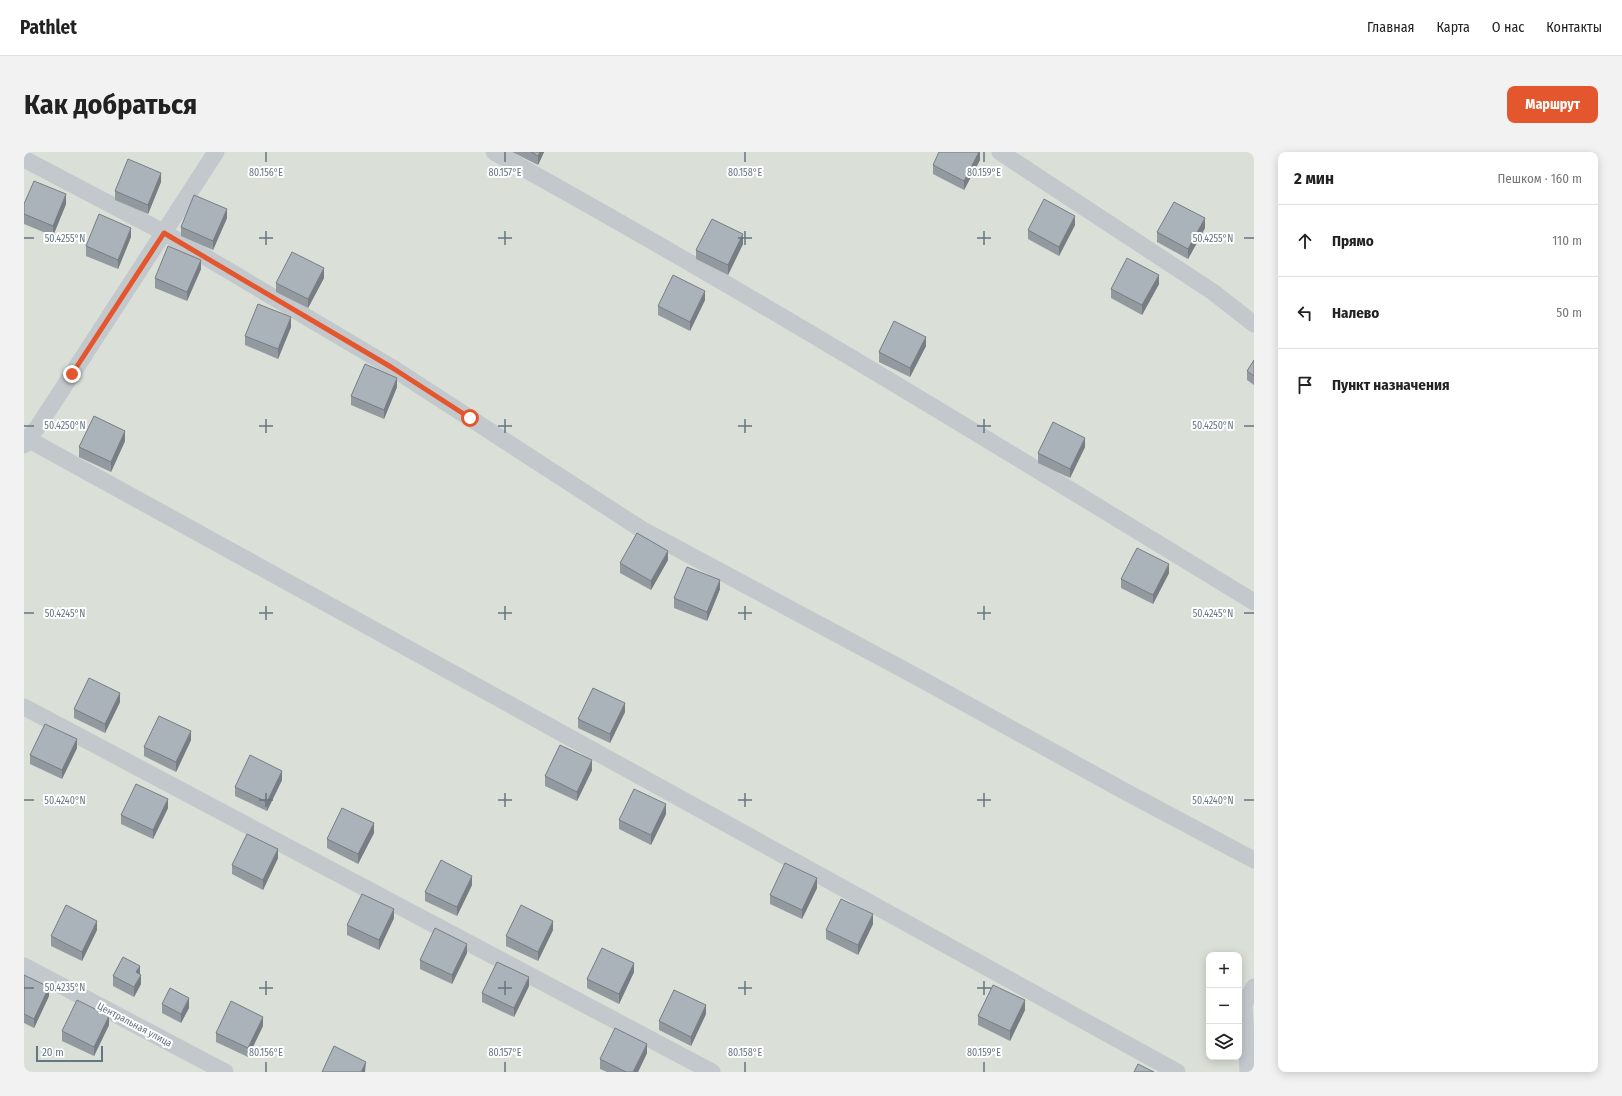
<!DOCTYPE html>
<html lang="ru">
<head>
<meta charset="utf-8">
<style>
	:root { --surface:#fff; --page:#f2f2f2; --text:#222; --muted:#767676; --line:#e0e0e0; --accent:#e4572e }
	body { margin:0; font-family:"Fira Sans Condensed",sans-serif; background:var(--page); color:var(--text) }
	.controls { position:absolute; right:12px; bottom:12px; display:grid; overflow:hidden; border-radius:8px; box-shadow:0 2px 10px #0003 }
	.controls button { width:36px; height:36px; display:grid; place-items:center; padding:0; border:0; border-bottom:1px solid var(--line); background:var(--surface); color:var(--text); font:20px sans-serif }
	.scale { position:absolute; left:12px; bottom:10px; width:67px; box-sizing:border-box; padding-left:4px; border:2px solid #657683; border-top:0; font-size:11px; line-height:14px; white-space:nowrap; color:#657683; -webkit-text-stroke:3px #fff; paint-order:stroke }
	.stop { position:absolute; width:12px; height:12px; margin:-9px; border:3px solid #e4572e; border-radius:50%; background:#fff }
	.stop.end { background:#e4572e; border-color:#fff; box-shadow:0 1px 4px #0008 }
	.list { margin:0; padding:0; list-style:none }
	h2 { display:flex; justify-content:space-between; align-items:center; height:52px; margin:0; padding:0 16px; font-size:17px }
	h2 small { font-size:13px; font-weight:400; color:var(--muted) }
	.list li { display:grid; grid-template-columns:26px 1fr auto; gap:12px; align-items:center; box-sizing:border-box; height:72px; padding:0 16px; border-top:1px solid var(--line) }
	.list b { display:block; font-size:15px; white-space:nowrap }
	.list em { font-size:13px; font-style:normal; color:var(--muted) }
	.icon { flex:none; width:22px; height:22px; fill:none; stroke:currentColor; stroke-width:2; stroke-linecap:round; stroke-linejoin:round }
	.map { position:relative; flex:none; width:1230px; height:920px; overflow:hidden; border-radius:8px }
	header { display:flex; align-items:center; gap:24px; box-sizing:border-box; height:56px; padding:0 20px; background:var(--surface); border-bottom:1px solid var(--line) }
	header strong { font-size:19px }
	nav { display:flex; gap:22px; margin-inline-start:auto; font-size:14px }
	.intro { display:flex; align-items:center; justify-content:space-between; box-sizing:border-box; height:96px; padding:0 24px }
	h1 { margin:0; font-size:28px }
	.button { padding:10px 18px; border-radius:8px; background:var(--accent); color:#fff; font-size:14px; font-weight:700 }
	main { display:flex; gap:24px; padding:0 24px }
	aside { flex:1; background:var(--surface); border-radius:8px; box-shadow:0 2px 10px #0003 }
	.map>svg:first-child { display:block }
	.garden { fill:#dadfd7; fill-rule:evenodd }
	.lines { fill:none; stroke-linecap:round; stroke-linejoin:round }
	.minor { stroke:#c3c8cc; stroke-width:17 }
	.wall { fill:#929a9f }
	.shaded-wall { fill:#777d82 }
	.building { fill:#aab3b9; stroke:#777d82 }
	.route { stroke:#e4572e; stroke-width:5 }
	.ticks { fill:none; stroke:#657683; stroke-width:1.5 }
	.labels { text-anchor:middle; stroke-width:4; stroke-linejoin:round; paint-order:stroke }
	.street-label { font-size:10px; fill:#657683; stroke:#fff }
	.ticks-label { font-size:10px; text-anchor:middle; fill:#657683; stroke:#fff; stroke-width:4; stroke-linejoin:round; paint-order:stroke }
</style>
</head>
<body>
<header>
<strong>Pathlet</strong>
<nav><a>Главная</a><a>Карта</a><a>О нас</a><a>Контакты</a></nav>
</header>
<div class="intro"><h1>Как добраться</h1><a class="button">Маршрут</a></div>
<main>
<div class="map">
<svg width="1230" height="920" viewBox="0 0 1230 920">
	<rect width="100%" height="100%" fill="#fafaf8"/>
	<path class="garden" d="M0,0h1230v920h-1230zM1185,803h30v102h-30z"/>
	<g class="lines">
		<g class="minor">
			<path d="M470,0c258,142 509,297 760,450"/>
			<polyline points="976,0 1189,140 1230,172"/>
			<polyline points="0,7 141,81 367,215 617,377 897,527 1102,640 1230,708"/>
			<polyline points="0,285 1153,920"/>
			<polyline points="0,293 15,273 192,0"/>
			<polyline points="0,555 688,920"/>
			<polyline points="0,814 201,920"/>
			<polyline points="1224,920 1220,852 1230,835"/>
		</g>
	</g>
	<g class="wall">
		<polygon points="488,0 520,0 514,13"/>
		<polygon points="956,0 956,8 940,38 909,22 909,13"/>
		<polygon points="137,30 124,62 91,48 91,39"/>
		<polygon points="0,52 42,52 29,84 0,72"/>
		<polygon points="203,66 189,98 157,84 157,75"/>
		<polygon points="1051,73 1035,104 1004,87 1004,78"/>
		<polygon points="1181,76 1164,107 1133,90 1133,80"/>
		<polygon points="107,85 94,117 62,104 62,94"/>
		<polygon points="719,92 704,123 672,107 672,98"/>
		<polygon points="177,117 163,149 131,136 131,126"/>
		<polygon points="300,126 284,156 252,140 252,131"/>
		<polygon points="1135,132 1118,163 1087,146 1087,137"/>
		<polygon points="681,148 666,179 634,163 634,154"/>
		<polygon points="267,175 254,207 221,193 221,184"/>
		<polygon points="902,194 886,225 855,210 855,200"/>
		<polygon points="1230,208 1230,233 1223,228 1223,219"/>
		<polygon points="373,235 360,267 327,253 327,244"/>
		<polygon points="101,289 87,320 55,305 55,295"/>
		<polygon points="1061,295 1046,326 1014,311 1014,301"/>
		<polygon points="644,408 627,438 596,421 596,411"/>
		<polygon points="1145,421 1129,452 1097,436 1097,427"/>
		<polygon points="696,437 683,469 650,456 650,446"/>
		<polygon points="96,550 81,581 50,566 50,557"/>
		<polygon points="601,560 586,591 554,576 554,567"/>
		<polygon points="167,588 152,620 120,604 120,595"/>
		<polygon points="53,596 38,627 6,612 6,603"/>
		<polygon points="568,618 553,649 521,634 521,624"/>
		<polygon points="258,628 243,659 211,644 211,635"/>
		<polygon points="144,656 129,687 97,672 97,663"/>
		<polygon points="642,662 627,693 595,677 595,668"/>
		<polygon points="350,681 334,712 303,696 303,687"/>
		<polygon points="254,706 239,738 208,722 208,713"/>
		<polygon points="448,733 433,764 401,749 401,740"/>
		<polygon points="793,736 778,767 746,752 746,743"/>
		<polygon points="370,766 355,798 323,783 323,773"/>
		<polygon points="849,772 834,803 802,787 802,778"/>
		<polygon points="73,778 58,809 27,794 27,784"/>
		<polygon points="529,778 514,809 482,794 482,784"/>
		<polygon points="443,801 428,832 396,817 396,808"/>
		<polygon points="610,820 595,852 563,836 563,827"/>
		<polygon points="116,822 117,832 110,845 89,834 89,824"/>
		<polygon points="0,823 25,844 10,876 0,871"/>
		<polygon points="505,834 490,865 458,850 458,841"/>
		<polygon points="138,852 165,856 157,871 138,861"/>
		<polygon points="1001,858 986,889 954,873 954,864"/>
		<polygon points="682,862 667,894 635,878 635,869"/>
		<polygon points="85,873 70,904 38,889 38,879"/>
		<polygon points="239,874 224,905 192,890 192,881"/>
		<polygon points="623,901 614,920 583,920 576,917 576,907"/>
	</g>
	<g class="shaded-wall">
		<polygon points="516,0 520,0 514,13 514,4"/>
		<polygon points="955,0 956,0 956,8 940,38 940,29"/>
		<polygon points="137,21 137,30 124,62 124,53"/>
		<polygon points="42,42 42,52 29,84 29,74"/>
		<polygon points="203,57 203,66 189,98 189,89"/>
		<polygon points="1051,64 1051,73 1035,104 1035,95"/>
		<polygon points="1181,66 1181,76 1164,107 1164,97"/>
		<polygon points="107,76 107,85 94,117 94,108"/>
		<polygon points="719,82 719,92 704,123 704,113"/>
		<polygon points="177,108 177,117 163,149 163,140"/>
		<polygon points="300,116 300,126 284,156 284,147"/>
		<polygon points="1135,123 1135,132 1118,163 1118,153"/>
		<polygon points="681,139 681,148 666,179 666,170"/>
		<polygon points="267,165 267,175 254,207 254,197"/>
		<polygon points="902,185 902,194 886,225 886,216"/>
		<polygon points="373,226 373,235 360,267 360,258"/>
		<polygon points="101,279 101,289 87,320 87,310"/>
		<polygon points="1061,286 1061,295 1046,326 1046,317"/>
		<polygon points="644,399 644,408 627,438 627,429"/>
		<polygon points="1145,412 1145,421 1129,452 1129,443"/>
		<polygon points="696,428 696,437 683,469 683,460"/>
		<polygon points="96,541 96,550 81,581 81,572"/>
		<polygon points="601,551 601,560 586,591 586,582"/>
		<polygon points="167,579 167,588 152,620 152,610"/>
		<polygon points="53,587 53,596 38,627 38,618"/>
		<polygon points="568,608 568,618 553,649 553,640"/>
		<polygon points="258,619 258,628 243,659 243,650"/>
		<polygon points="144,647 144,656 129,687 129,678"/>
		<polygon points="642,652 642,662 627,693 627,683"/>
		<polygon points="350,671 350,681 334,712 334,702"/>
		<polygon points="254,697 254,706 239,738 239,728"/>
		<polygon points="448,724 448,733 433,764 433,755"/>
		<polygon points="793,726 793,736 778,767 778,758"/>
		<polygon points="370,757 370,766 355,798 355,788"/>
		<polygon points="849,762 849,772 834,803 834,793"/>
		<polygon points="73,769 73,778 58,809 58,800"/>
		<polygon points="529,769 529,778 514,809 514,800"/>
		<polygon points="443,792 443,801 428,832 428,823"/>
		<polygon points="610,811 610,820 595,852 595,842"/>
		<polygon points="116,814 116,823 112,820"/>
		<polygon points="117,823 117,832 110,845 110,835"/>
		<polygon points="505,825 505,834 490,865 490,856"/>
		<polygon points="25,835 25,844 10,876 10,867"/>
		<polygon points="165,846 165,856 157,871 157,862"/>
		<polygon points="1001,848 1001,858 986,889 986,879"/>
		<polygon points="682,853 682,862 667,894 667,885"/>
		<polygon points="85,864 85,873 70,904 70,895"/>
		<polygon points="239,865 239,874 224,905 224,896"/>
		<polygon points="623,892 623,901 614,920 609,920"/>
		<polygon points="342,910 341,920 337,920"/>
	</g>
	<g class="building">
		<polygon points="507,0 516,0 514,4"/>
		<polygon points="915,0 955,0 940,29 909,13"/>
		<polygon points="104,7 137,21 124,53 91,39"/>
		<polygon points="10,29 42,42 29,74 0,62 0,52"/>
		<polygon points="170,43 203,57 189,89 157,75"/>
		<polygon points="1020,47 1051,64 1035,95 1004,78"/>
		<polygon points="1150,50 1181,66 1164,97 1133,80"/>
		<polygon points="75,62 107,76 94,108 62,94"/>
		<polygon points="688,67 719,82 704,113 672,98"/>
		<polygon points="144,94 177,108 163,140 131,126"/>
		<polygon points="268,100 300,116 284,147 252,131"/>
		<polygon points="1103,106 1135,123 1118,153 1087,137"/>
		<polygon points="649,123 681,139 666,170 634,154"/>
		<polygon points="234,152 267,165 254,197 221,184"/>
		<polygon points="870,169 902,185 886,216 855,200"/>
		<polygon points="1230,208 1230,224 1223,219"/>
		<polygon points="341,212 373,226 360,258 327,244"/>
		<polygon points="70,264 101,279 87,310 55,295"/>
		<polygon points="1029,270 1061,286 1046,317 1014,301"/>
		<polygon points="613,381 644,399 627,429 596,411"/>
		<polygon points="1113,396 1145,412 1129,443 1097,427"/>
		<polygon points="663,415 696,428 683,460 650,446"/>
		<polygon points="65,526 96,541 81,572 50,557"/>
		<polygon points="569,536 601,551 586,582 554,567"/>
		<polygon points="135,564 167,579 152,610 120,595"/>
		<polygon points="21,572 53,587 38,618 6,603"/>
		<polygon points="536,593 568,608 553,640 521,624"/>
		<polygon points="226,603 258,619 243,650 211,635"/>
		<polygon points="112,632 144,647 129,678 97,663"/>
		<polygon points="610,637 642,652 627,683 595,668"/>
		<polygon points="318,656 350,671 334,702 303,687"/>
		<polygon points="223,682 254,697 239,728 208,713"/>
		<polygon points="417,708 448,724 433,755 401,740"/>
		<polygon points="761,711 793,726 778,758 746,743"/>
		<polygon points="338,742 370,757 355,788 323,773"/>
		<polygon points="817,747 849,762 834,793 802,778"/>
		<polygon points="42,753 73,769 58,800 27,784"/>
		<polygon points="497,753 529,769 514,800 482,784"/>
		<polygon points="411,776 443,792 428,823 396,808"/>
		<polygon points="578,796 610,811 595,842 563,827"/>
		<polygon points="99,805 116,814 112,820 117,823 110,835 89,824"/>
		<polygon points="473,810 505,825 490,856 458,841"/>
		<polygon points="0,823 25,835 10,867 0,862"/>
		<polygon points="969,833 1001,848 986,879 954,864"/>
		<polygon points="146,836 165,846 157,862 138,852"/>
		<polygon points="650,838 682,853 667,885 635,869"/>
		<polygon points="53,848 85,864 70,895 38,879"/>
		<polygon points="207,849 239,865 224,896 192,881"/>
		<polygon points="591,876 623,892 609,920 602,920 576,907"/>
		<polygon points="310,894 342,910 337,920 298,920"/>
		<polygon points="1114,912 1130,920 1110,920"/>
	</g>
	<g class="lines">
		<polyline class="route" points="48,222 140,81 367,215 446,266"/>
	</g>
	<path class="ticks" d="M242,0v10M481,0v10M721,0v10M960,0v10M242,79v14M481,79v14M721,79v14M960,79v14M0,86h10M235,86h14M474,86h14M714,86h14M953,86h14M1220,86h10M242,267v14M481,267v14M721,267v14M960,267v14M0,274h10M235,274h14M474,274h14M714,274h14M953,274h14M1220,274h10M242,454v14M481,454v14M721,454v14M960,454v14M0,461h10M235,461h14M474,461h14M714,461h14M953,461h14M1220,461h10M242,641v14M481,641v14M721,641v14M960,641v14M0,648h10M235,648h14M474,648h14M714,648h14M953,648h14M1220,648h10M242,829v14M481,829v14M721,829v14M960,829v14M0,836h10M235,836h14M474,836h14M714,836h14M953,836h14M242,910v10M481,910v10M721,910v10M960,910v10"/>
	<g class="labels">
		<g class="street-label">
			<text transform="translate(111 872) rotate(28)" y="4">Центральная улица</text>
		</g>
	</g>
	<g class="ticks-label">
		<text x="242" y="24">80.156°E</text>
		<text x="481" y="24">80.157°E</text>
		<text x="721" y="24">80.158°E</text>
		<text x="960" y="24">80.159°E</text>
		<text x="41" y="90">50.4255°N</text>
		<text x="1189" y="90">50.4255°N</text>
		<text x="41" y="277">50.4250°N</text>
		<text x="1189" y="277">50.4250°N</text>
		<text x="41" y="465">50.4245°N</text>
		<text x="1189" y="465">50.4245°N</text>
		<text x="41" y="652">50.4240°N</text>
		<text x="1189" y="652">50.4240°N</text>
		<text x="41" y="839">50.4235°N</text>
		<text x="242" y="904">80.156°E</text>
		<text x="481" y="904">80.157°E</text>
		<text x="721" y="904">80.158°E</text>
		<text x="960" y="904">80.159°E</text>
	</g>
</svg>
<div class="controls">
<button>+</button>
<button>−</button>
<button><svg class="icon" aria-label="layers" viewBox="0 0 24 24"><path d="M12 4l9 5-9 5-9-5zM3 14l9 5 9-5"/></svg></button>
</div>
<div class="scale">20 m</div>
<div class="stop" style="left:446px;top:266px"></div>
<div class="stop end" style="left:48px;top:222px"></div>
</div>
<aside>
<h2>2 мин<small>Пешком · 160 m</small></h2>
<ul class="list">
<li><svg class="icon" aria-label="ahead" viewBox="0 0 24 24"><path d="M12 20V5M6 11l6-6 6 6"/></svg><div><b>Прямо</b></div><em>110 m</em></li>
<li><svg class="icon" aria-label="left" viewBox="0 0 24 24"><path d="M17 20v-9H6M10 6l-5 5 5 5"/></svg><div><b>Налево</b></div><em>50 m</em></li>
<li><svg class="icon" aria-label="arrive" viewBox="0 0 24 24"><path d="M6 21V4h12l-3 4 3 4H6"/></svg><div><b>Пункт назначения</b></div></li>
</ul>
</aside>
</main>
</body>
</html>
